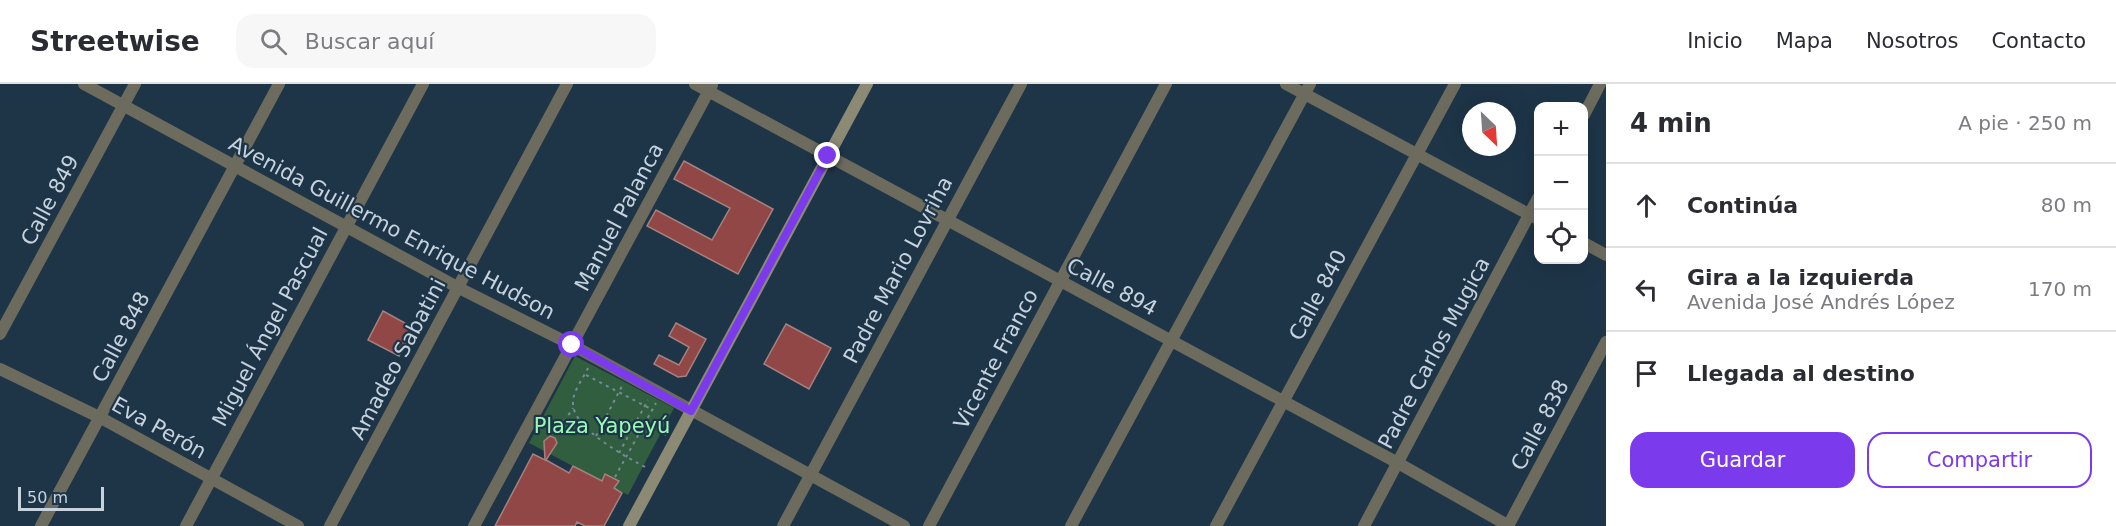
<!DOCTYPE html>
<html lang="es">
<head>
<meta charset="utf-8">
<style>
	:root { --surface:#fff; --page:#f7f7f7; --text:#2b2b33; --muted:#7c7c81; --line:#e1e1e2; --accent:#7c3aed }
	body { margin:0; font-family:"DejaVu Sans",sans-serif; background:var(--page); color:var(--text) }
	.controls { position:absolute; right:18px; top:18px; display:grid; overflow:hidden; border-radius:12px; box-shadow:0 6px 24px #0002 }
	.controls button { width:54px; height:54px; display:grid; place-items:center; padding:0; border:0; border-bottom:2px solid var(--line); background:var(--surface); color:var(--text); font:30px sans-serif }
	.compass { position:absolute; left:1462px; top:18px; width:54px; height:54px; border-radius:50%; background:var(--surface); box-shadow:0 6px 24px #0002; rotate:155deg }
	.scale { position:absolute; left:18px; bottom:15px; width:86px; box-sizing:border-box; padding-left:6px; border:3px solid #c6d3df; border-top:0; font-size:16px; line-height:21px; white-space:nowrap; color:#c6d3df; -webkit-text-stroke:4px #1e3548; paint-order:stroke }
	.stop { position:absolute; width:18px; height:18px; margin:-14px; border:4px solid #7c3aed; border-radius:50%; background:#fff }
	.stop.end { background:#7c3aed; border-color:#fff; box-shadow:0 2px 6px #0008 }
	.list { margin:0; padding:0; list-style:none }
	h2 { display:flex; justify-content:space-between; align-items:center; height:78px; margin:0; padding:0 24px; font-size:26px }
	h2 small { font-size:20px; font-weight:400; color:var(--muted) }
	.list li { display:grid; grid-template-columns:39px 1fr auto; gap:18px; align-items:center; box-sizing:border-box; height:84px; padding:0 24px; border-top:2px solid var(--line) }
	.list b { display:block; font-size:22px; white-space:nowrap }
	.list p { margin:0; font-size:20px; white-space:nowrap; color:var(--muted) }
	.list em { font-size:20px; font-style:normal; color:var(--muted) }
	.actions { display:flex; gap:12px; padding:18px 24px }
	.actions a { flex:1; padding:14px 0; border:2px solid var(--accent); border-radius:18px; text-align:center; font-size:21px; color:var(--accent) }
	.actions .main { background:var(--accent); color:#fff }
	.icon { flex:none; width:33px; height:33px; fill:none; stroke:currentColor; stroke-width:2; stroke-linecap:round; stroke-linejoin:round }
	.map { position:relative; flex:none; width:1606px; height:442px; overflow:hidden }
	header { display:flex; align-items:center; gap:36px; box-sizing:border-box; height:84px; padding:0 30px; background:var(--surface); border-bottom:2px solid var(--line) }
	header strong { font-size:28px }
	nav { display:flex; gap:33px; margin-inline-start:auto; font-size:21px }
	.search { width:420px; height:54px; background:var(--page); display:flex; align-items:center; gap:15px; box-sizing:border-box; padding:0 21px; border-radius:18px; color:var(--muted); font-size:22px }
	main { display:flex }
	aside { flex:1; background:var(--surface) }
	.map>svg:first-child { display:block }
	.green { fill:#315e3f }
	.building { fill:#914745; stroke:#a5817f; stroke-width:1.5 }
	.lines { fill:none; stroke-linecap:round; stroke-linejoin:round }
	.path { stroke:#778998; stroke-width:2; stroke-dasharray:3 4.5; stroke-linecap:butt }
	.minor { stroke:#6c6b5e; stroke-width:12 }
	.tertiary { stroke:#6c6b5e; stroke-width:12 }
	.secondary { stroke:#8c8a75; stroke-width:12 }
	.route { stroke:#7c3aed; stroke-width:8 }
	.labels { text-anchor:middle; stroke-width:4.5; stroke-linejoin:round; paint-order:stroke }
	.street-label { font-size:21px; fill:#c6d3df; stroke:#1e3548 }
	.park-label { font-size:21px; fill:#9af9b6; stroke:#1e3548 }
</style>
</head>
<body>
<header>
<strong>Streetwise</strong>
<div class="search"><svg class="icon" aria-label="search" viewBox="0 0 24 24"><circle cx="10" cy="10" r="6"/><path d="M15 15l6 6"/></svg>Buscar aquí</div>
<nav><a>Inicio</a><a>Mapa</a><a>Nosotros</a><a>Contacto</a></nav>
</header>
<main>
<div class="map">
<svg width="1606" height="442" viewBox="0 0 1606 442">
	<rect width="100%" height="100%" fill="#1e3548"/>
	<polygon class="green" points="575,272 674,324 628,411 529,359"/>
	<g class="building">
		<polygon points="684,77 773,125 738,190 647,142 656,126 712,156 730,124 674,95"/>
		<polygon points="383,227 414,244 399,272 368,256"/>
		<polygon points="676,239 706,255 686,292 678,293 654,280 659,271 679,281 689,263 669,252"/>
		<polygon points="786,240 831,264 809,305 764,280"/>
		<polygon points="550,352 555,354 557,359 546,376 569,389 573,382 602,397 605,390 619,397 614,404 622,409 604,442 585,442 577,438 575,442 495,442 533,370 545,376 544,357"/>
	</g>
	<g class="lines">
		<g class="path">
			<path d="M588,284c-4,9 -15,23 -15,34 -2,26 55,56 74,66"/>
			<polyline points="586,291 653,326"/>
			<polyline points="645,340 666,351"/>
			<polyline points="556,350 573,324"/>
			<polyline points="596,352 622,302"/>
			<polyline points="619,369 648,316"/>
			<polyline points="615,393 656,319"/>
		</g>
		<g class="minor">
			<polyline points="695,0 1398,379 1509,442"/>
			<polyline points="1286,0 1538,135"/>
			<polyline points="1584,31 1600,0"/>
			<polyline points="1584,159 1606,171"/>
			<polyline points="0,250 135,0"/>
			<polyline points="0,285 101,334 298,442"/>
			<polyline points="41,442 279,0"/>
			<polyline points="186,442 423,0"/>
			<polyline points="330,442 567,0"/>
			<polyline points="474,442 712,1"/>
			<polyline points="783,442 1021,0"/>
			<polyline points="929,442 1166,0"/>
			<polyline points="1071,442 1310,0"/>
			<polyline points="1216,442 1455,0"/>
			<polyline points="1364,442 1538,114"/>
			<polyline points="1508,442 1606,258"/>
		</g>
		<polyline class="tertiary" points="84,0 459,204 572,261 904,442"/>
		<polyline class="secondary" points="629,442 867,0"/>
	</g>
	<g class="lines">
		<polyline class="route" points="572,261 691,327 828,72"/>
	</g>
	<g class="labels">
		<g class="street-label">
			<text transform="translate(50 116) rotate(-62)" y="7">Calle 849</text>
			<text transform="translate(619 133) rotate(-62)" y="7">Manuel Palanca</text>
			<text transform="translate(392 144) rotate(28)" y="7">Avenida Guillermo Enrique Hudson</text>
			<text transform="translate(898 186) rotate(-62)" y="7">Padre Mario Lovriha</text>
			<text transform="translate(1112 203) rotate(28)" y="7">Calle 894</text>
			<text transform="translate(1318 211) rotate(-62)" y="7">Calle 840</text>
			<text transform="translate(270 243) rotate(-62)" y="7">Miguel Ángel Pascual</text>
			<text transform="translate(121 253) rotate(-62)" y="7">Calle 848</text>
			<text transform="translate(1434 269) rotate(-62)" y="7">Padre Carlos Mugica</text>
			<text transform="translate(398 275) rotate(-62)" y="7">Amadeo Sabatini</text>
			<text transform="translate(996 275) rotate(-62)" y="7">Vicente Franco</text>
			<text transform="translate(1540 341) rotate(-62)" y="7">Calle 838</text>
			<text transform="translate(159 344) rotate(29)" y="7">Eva Perón</text>
		</g>
		<g class="park-label">
			<text x="602" y="349">Plaza Yapeyú</text>
		</g>
	</g>
</svg>
<div class="controls">
<button>+</button>
<button>−</button>
<button><svg class="icon" aria-label="locate" viewBox="0 0 24 24"><circle cx="12" cy="12" r="6"/><path d="M12 2v4M12 18v4M2 12h4M18 12h4"/></svg></button>
</div>
<svg class="compass" viewBox="-18 -18 36 36"><path d="M0-13l5 13h-10z" fill="#e53935"/><path d="M0 13l5-13h-10z" fill="#7c7c81"/></svg>
<div class="scale">50 m</div>
<div class="stop" style="left:572px;top:261px"></div>
<div class="stop end" style="left:828px;top:72px"></div>
</div>
<aside>
<h2>4 min<small>A pie · 250 m</small></h2>
<ul class="list">
<li><svg class="icon" aria-label="ahead" viewBox="0 0 24 24"><path d="M12 20V5M6 11l6-6 6 6"/></svg><div><b>Continúa</b></div><em>80 m</em></li>
<li><svg class="icon" aria-label="left" viewBox="0 0 24 24"><path d="M17 20v-9H6M10 6l-5 5 5 5"/></svg><div><b>Gira a la izquierda</b><p>Avenida José Andrés López</p></div><em>170 m</em></li>
<li><svg class="icon" aria-label="arrive" viewBox="0 0 24 24"><path d="M6 21V4h12l-3 4 3 4H6"/></svg><div><b>Llegada al destino</b></div></li>
</ul>
<div class="actions"><a class="main">Guardar</a><a>Compartir</a></div>
</aside>
</main>
</body>
</html>
